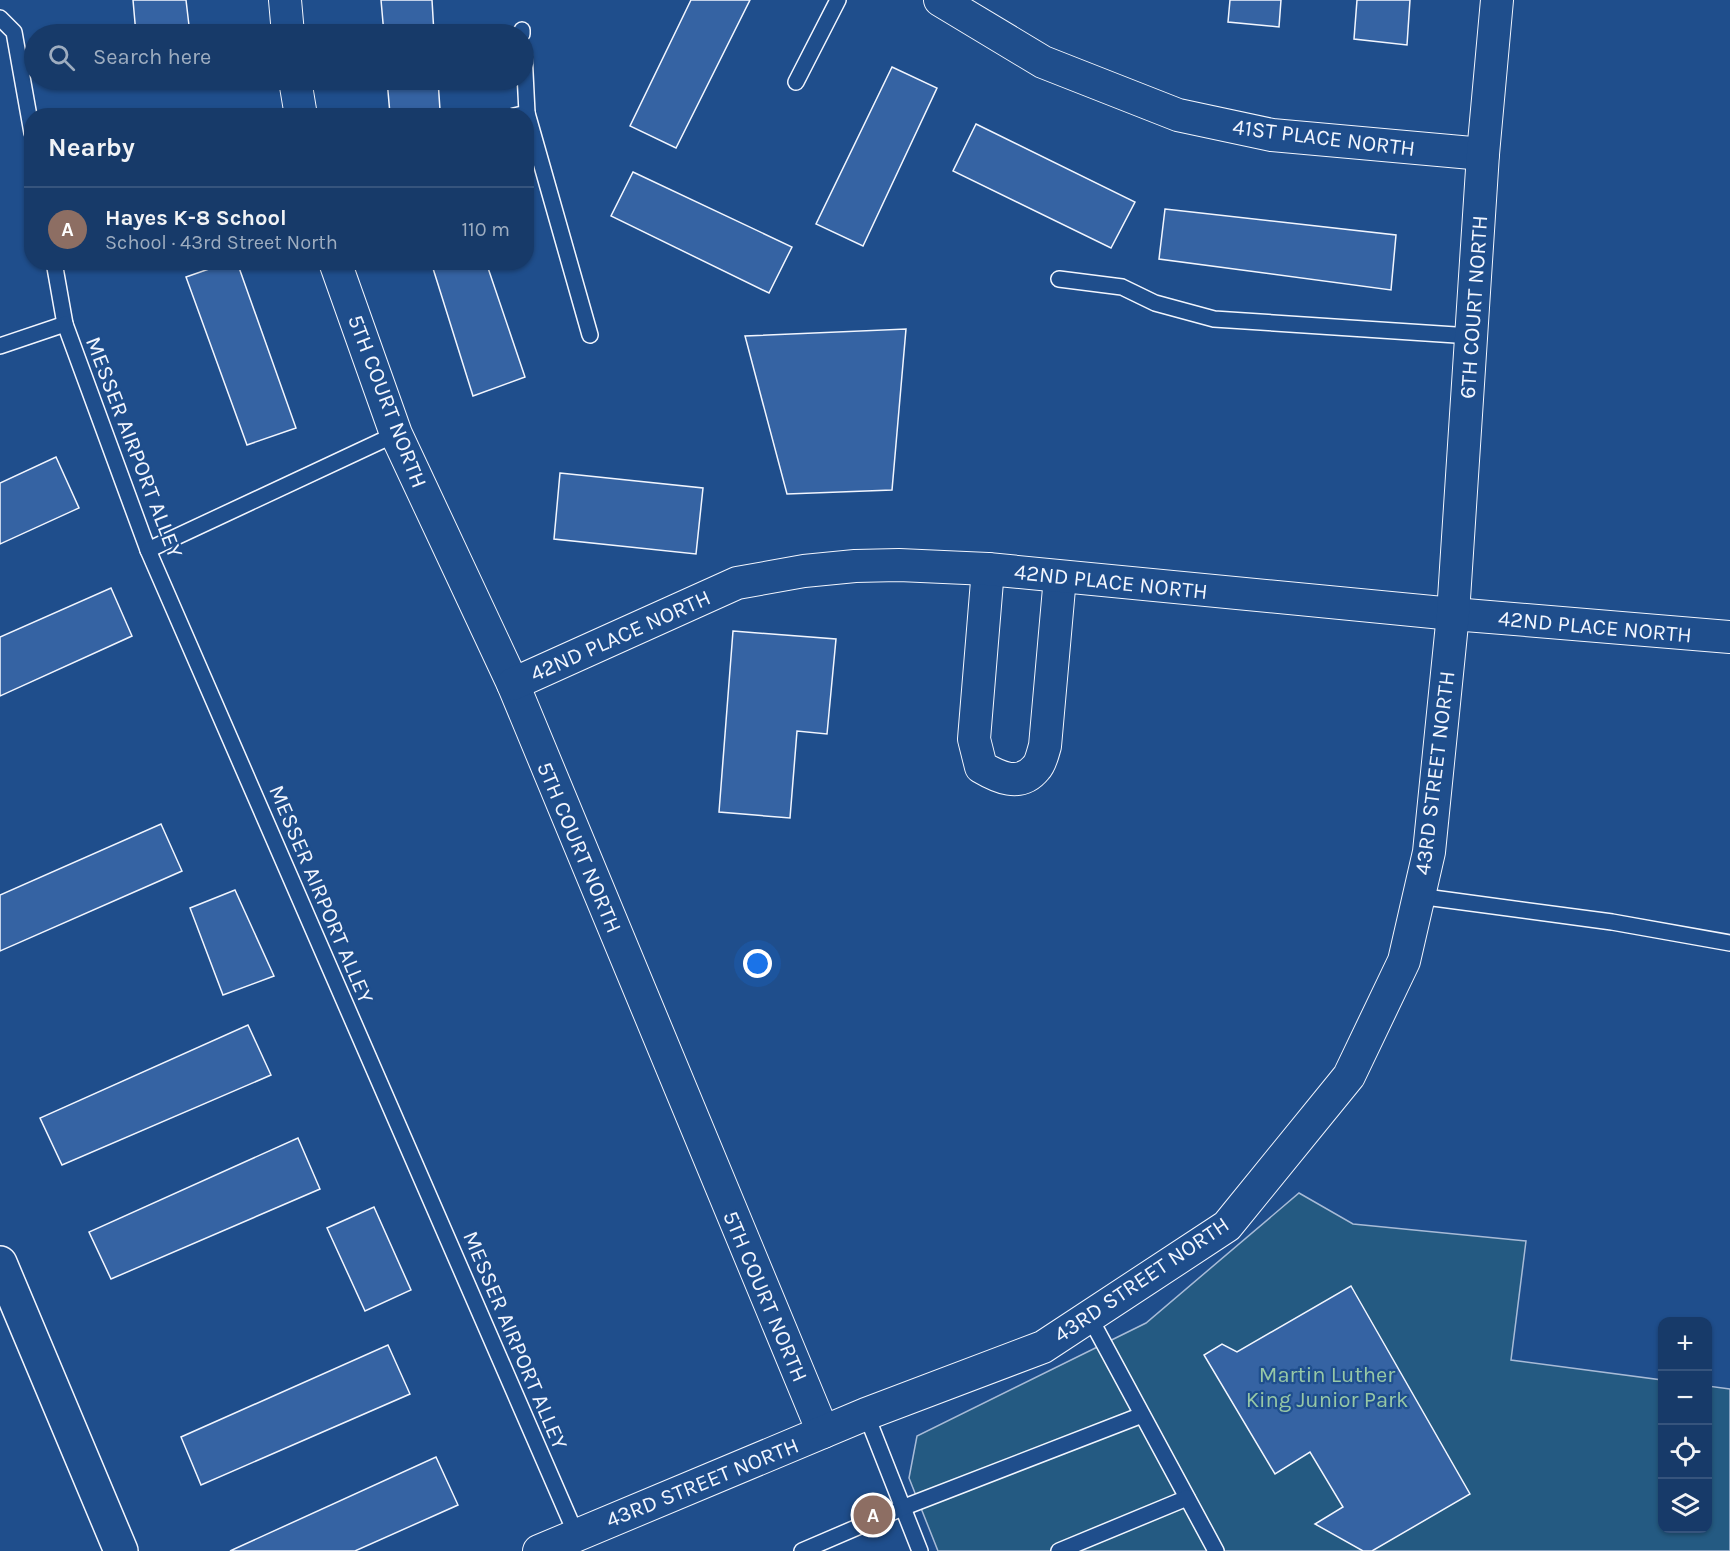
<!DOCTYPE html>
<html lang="en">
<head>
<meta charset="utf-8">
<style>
	:root { --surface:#173a69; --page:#20416f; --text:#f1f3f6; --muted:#9eadc0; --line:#36547d; --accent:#bca0f2 }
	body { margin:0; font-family:Karla,sans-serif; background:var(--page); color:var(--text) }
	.controls { position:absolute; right:18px; bottom:18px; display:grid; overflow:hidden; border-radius:12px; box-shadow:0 2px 4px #0004 }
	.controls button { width:54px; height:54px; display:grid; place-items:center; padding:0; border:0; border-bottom:2px solid var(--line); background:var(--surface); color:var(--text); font:30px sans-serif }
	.you { position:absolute; left:758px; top:964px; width:21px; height:21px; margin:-15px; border:4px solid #fff; border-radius:50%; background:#1a73e8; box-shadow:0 0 0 9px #1a73e833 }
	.badge { display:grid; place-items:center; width:39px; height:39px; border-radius:50%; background:var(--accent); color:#fff; font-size:20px; font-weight:700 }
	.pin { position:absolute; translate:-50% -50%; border:3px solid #fff; box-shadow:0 2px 6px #0006 }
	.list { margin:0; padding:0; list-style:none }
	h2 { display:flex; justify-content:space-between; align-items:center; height:78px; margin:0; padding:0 24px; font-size:26px }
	h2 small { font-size:20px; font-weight:400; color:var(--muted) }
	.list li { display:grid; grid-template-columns:39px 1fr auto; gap:18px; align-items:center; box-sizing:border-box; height:84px; padding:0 24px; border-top:2px solid var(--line) }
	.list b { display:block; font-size:22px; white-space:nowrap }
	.list p { margin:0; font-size:20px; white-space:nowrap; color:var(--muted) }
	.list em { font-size:20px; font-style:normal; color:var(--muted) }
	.icon { flex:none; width:33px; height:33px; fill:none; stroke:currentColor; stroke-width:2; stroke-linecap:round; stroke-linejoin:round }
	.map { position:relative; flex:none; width:1730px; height:1551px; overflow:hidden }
	.search { position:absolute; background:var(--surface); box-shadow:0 2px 4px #0004; left:24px; top:24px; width:510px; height:66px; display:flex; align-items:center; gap:15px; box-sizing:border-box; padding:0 21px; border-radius:33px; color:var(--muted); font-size:22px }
	.panel { position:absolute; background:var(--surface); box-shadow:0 2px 4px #0004; left:24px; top:108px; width:510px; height:162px; border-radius:24px }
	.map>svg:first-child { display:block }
	.green { fill:#245a82; stroke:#a8bbd7; stroke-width:1.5 }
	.building { fill:#3563a3; stroke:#f2f6ff; stroke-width:1.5 }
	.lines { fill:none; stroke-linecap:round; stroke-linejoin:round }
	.lane-casing { stroke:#f2f6ff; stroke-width:18 }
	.street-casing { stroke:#f2f6ff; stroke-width:34 }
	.secondary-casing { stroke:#f2f6ff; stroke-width:36 }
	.lane { stroke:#1f4e8c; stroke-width:15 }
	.street { stroke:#1f4e8c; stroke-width:32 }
	.secondary { stroke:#1f4e8c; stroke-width:33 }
	.labels { text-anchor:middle; stroke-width:4.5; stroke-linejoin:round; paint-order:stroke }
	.street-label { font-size:22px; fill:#f2f6ff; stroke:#1f4e8c }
	.park-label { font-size:22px; fill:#97c8a6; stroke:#1f4e8c }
</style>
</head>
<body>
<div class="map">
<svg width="1730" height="1551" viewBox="0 0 1730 1551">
	<rect width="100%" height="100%" fill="#1f4e8c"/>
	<polygon class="green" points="1299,1193 1353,1224 1526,1241 1511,1360 1662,1380 1662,1528 1708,1528 1708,1386 1730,1389 1730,1551 938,1551 909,1478 917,1436 1146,1323"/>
	<g class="building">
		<polygon points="133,0 186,0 190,34 136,34"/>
		<polygon points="381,0 432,0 434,34 384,34"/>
		<polygon points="691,0 750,0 676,148 630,126"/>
		<polygon points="1230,0 1281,0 1279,27 1228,22"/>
		<polygon points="1357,0 1410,0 1407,45 1354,39"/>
		<polygon points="892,67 937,88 863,246 816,224"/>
		<polygon points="387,80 438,80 440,110 390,114"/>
		<polygon points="976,124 1135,202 1111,248 953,171"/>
		<polygon points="633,172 792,247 769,293 611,216"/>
		<polygon points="1165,209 1396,235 1391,290 1159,259"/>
		<polygon points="229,262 237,262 296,428 247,445 186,277"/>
		<polygon points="431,262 486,262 525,377 473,396"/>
		<polygon points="906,329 892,490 787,494 745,336"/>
		<polygon points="56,457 79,508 0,544 0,483"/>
		<polygon points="560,473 703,488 696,554 554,539"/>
		<polygon points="111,588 132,636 0,696 0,637"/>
		<polygon points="733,631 836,639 827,734 797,731 790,818 719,812"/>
		<polygon points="161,824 182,871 0,951 0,895"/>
		<polygon points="235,890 274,976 223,995 190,908"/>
		<polygon points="248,1025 271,1075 62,1165 40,1118"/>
		<polygon points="298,1138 320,1189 111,1279 89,1232"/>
		<polygon points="374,1207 411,1290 365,1311 327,1228"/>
		<polygon points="1351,1286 1470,1494 1372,1551 1363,1551 1315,1524 1343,1507 1310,1452 1275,1474 1204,1355 1222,1344 1237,1352"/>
		<polygon points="388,1345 410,1394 201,1485 181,1437"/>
		<polygon points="436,1457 458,1505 355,1551 230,1551"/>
	</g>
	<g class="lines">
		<defs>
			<g id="lane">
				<polyline points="0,18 14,32 32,133"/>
				<polyline points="522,30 522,34"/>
				<polyline points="796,82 838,0"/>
				<polyline points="527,113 590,335"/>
				<polyline points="514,116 527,113 524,53"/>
				<polyline points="54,262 65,324 148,550 576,1534"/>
				<polyline points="1059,279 1122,287 1155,303 1214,319 1471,336"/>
				<polyline points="0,346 65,324"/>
				<polyline points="148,550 396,434"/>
				<polyline points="1418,896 1612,922 1730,943"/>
				<polyline points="1089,1316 1216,1551"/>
				<polyline points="866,1414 920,1551"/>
				<polyline points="802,1551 902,1508 1142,1415"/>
				<polyline points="1059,1551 1187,1498"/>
			</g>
			<g id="street">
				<polyline points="285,0 288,34"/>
				<polyline points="940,0 1043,62 1178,115 1272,135 1483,154"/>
				<polyline points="295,80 301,116"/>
				<polyline points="335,262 396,434 513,684 823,1432"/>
				<path d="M988,569l-14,170 7,28c17,10 39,21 55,1 5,-5 7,-16 9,-22l15,-169"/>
				<polyline points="513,684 737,583 804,571 855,566 899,565 988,569 1453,614 1730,637"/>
				<polyline points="539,1551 866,1414 1043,1347 1227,1226 1349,1076 1404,961 1429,852 1453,614 1483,154 1497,0"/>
			</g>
			<polyline id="secondary" points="0,1263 121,1551"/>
		</defs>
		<use href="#lane" class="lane-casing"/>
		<use href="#street" class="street-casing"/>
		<use href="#secondary" class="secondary-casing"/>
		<use href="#lane" class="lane"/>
		<use href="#street" class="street"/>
		<use href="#secondary" class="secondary"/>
	</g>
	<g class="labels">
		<g class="street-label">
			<text transform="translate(1324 137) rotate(7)" y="8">41ST PLACE NORTH</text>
			<text transform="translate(1473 307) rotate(-86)" y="8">6TH COURT NORTH</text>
			<text transform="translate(388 401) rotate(69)" y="8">5TH COURT NORTH</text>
			<text transform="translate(135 447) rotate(69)" y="8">MESSER AIRPORT ALLEY</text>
			<text transform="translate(1111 581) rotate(6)" y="8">42ND PLACE NORTH</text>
			<text transform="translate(1595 626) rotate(5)" y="8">42ND PLACE NORTH</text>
			<text transform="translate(620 635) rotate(-24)" y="8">42ND PLACE NORTH</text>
			<text transform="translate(1434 773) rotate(-83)" y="8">43RD STREET NORTH</text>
			<text transform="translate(580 847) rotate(67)" y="8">5TH COURT NORTH</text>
			<text transform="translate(322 894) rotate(67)" y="8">MESSER AIRPORT ALLEY</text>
			<text transform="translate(1141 1279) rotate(-34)" y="8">43RD STREET NORTH</text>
			<text transform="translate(766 1296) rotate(67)" y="8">5TH COURT NORTH</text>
			<text transform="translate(516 1340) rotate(67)" y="8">MESSER AIRPORT ALLEY</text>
			<text transform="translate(702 1482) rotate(-22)" y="8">43RD STREET NORTH</text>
		</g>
		<g class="park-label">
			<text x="1327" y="1382">Martin Luther<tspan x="1327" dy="25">King Junior Park</tspan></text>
		</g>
	</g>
</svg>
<div class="controls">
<button>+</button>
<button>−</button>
<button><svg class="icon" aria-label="locate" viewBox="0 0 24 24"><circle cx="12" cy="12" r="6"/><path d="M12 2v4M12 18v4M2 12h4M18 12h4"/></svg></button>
<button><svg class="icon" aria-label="layers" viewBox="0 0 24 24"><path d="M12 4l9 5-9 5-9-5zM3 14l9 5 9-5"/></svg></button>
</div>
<div class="you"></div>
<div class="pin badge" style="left:873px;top:1515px;background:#8d6e63">A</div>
<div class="search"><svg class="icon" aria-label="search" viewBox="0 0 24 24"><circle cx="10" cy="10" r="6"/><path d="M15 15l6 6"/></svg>Search here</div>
<section class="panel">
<h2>Nearby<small></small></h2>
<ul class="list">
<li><span class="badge" style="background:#8d6e63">A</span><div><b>Hayes K-8 School</b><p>School · 43rd Street North</p></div><em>110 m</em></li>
</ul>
</section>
</div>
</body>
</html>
